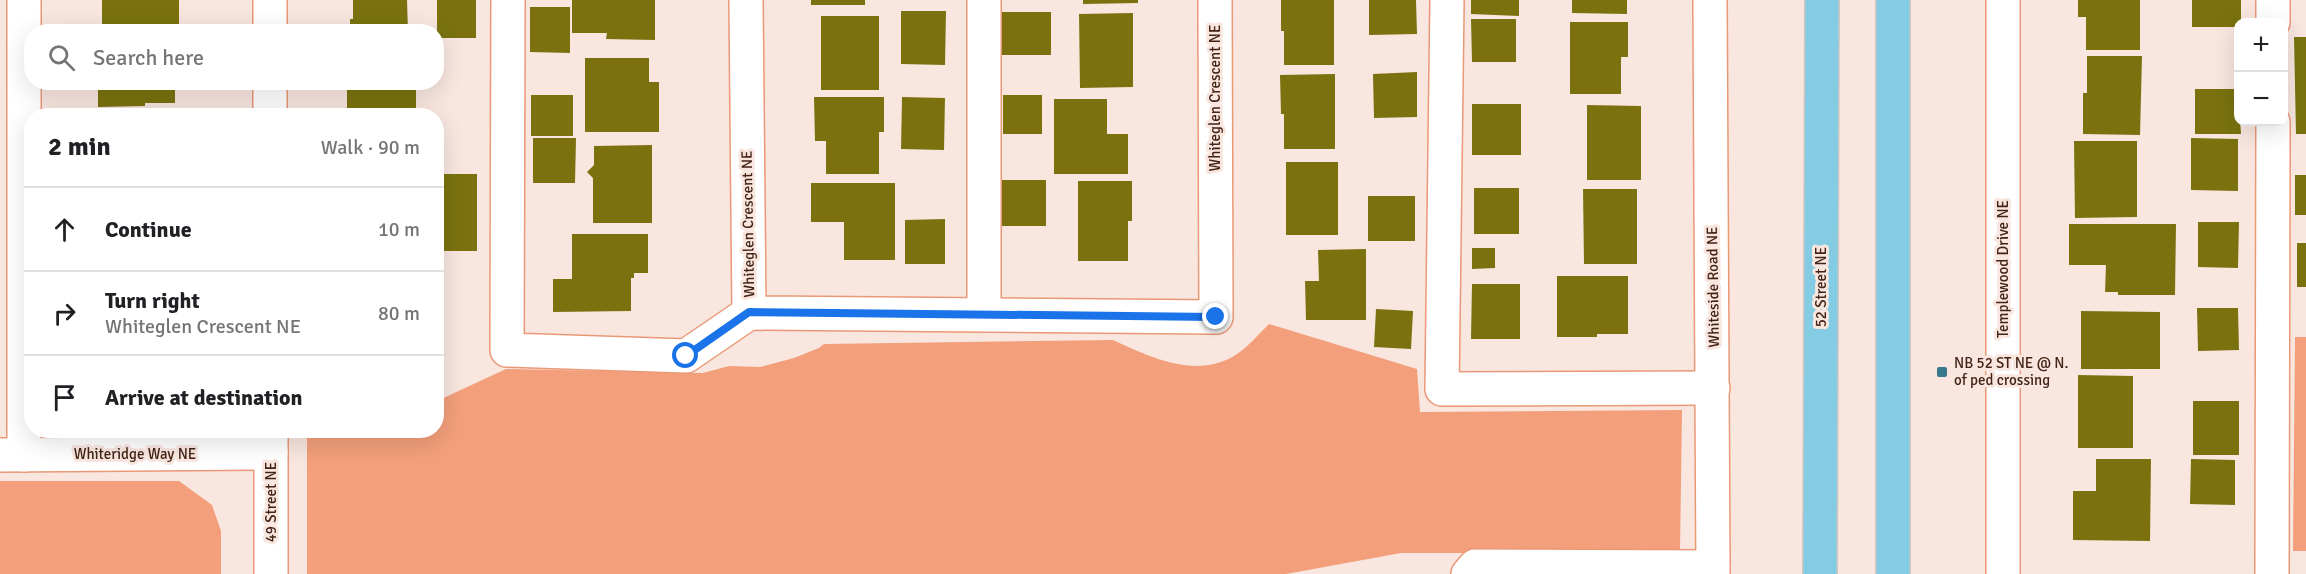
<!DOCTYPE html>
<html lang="en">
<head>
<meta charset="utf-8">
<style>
	:root { --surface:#fff; --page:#f6f6f6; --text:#202124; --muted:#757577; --line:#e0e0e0 }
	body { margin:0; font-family:Signika,sans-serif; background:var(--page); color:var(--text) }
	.controls { position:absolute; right:18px; top:18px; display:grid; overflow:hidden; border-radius:12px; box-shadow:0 6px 24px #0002 }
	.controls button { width:54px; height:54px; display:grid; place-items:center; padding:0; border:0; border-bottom:2px solid var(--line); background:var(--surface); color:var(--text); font:30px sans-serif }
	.stop { position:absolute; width:18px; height:18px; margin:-14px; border:4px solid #1a73e8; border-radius:50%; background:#fff }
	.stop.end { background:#1a73e8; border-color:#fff; box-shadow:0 2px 6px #0008 }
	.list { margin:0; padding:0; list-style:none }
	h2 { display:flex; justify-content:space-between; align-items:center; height:78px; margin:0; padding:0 24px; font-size:26px }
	h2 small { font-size:20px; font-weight:400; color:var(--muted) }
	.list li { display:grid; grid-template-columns:39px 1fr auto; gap:18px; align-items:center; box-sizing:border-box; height:84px; padding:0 24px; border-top:2px solid var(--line) }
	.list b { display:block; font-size:22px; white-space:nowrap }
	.list p { margin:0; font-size:20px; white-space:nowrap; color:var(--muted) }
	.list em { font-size:20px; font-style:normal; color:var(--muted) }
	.icon { flex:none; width:33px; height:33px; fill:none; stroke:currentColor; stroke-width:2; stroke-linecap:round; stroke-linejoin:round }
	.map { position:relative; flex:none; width:2306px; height:574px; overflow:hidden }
	.search { position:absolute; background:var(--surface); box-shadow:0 6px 24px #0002; left:24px; top:24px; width:420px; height:66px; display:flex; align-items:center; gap:15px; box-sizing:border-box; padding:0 21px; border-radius:24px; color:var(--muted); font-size:22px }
	.panel { position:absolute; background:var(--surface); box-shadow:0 6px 24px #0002; left:24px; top:108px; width:420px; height:330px; border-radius:24px }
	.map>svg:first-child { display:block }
	.green { fill:#f39f7b }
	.building { fill:#7b720f }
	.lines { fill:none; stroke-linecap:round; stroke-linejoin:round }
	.minor-casing { stroke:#ea9876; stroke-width:36 }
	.major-casing { stroke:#cec6c2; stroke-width:36 }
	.minor { stroke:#fff; stroke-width:33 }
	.major { stroke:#83cce3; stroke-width:33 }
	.route { stroke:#1a73e8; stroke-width:8 }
	.poi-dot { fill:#39778d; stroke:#f8e6df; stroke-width:2 }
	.labels { text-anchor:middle; stroke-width:6; stroke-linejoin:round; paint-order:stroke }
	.street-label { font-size:15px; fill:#432315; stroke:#f8e6df }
	.poi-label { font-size:15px; fill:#432315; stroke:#f8e6df; text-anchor:start }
</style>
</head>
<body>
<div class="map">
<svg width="2306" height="574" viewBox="0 0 2306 574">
	<rect width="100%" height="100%" fill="#f8e6df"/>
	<g class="green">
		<path d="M1269,324l148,45 3,43 262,-2 -2,143h-279l-115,21h-979v-143l129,-1 1,-29 69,-32 197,4 26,-7 31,1 34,-9 25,-10 5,-4 289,-4c37,17 82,39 121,16 13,-8 24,-21 35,-32z"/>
		<polygon points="2295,337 2306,337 2306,551 2293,551"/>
		<polygon points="0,481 179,481 212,505 221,531 221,574 0,574"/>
	</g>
	<g class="building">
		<polygon points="102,0 179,0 179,28 102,30"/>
		<polygon points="353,0 407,0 408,32 350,32 350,19 353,19"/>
		<rect x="437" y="0" width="39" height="38"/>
		<polygon points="572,0 655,0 655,40 606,39 607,33 572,33"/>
		<rect x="811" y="0" width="54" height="5"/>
		<polygon points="1083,0 1138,0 1138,3 1083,4"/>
		<polygon points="1281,0 1334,0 1334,65 1284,65 1284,31 1281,31"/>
		<polygon points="1369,0 1416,0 1417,34 1369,35"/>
		<polygon points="1471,0 1519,0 1519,16 1471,14"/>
		<polygon points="1572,0 1627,0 1627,14 1572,13"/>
		<polygon points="2078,0 2140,0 2140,50 2086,50 2086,17 2078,17"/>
		<polygon points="2192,0 2241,0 2241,22 2238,22 2238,27 2192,27"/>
		<polygon points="530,7 570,7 570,53 530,52"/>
		<polygon points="901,11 946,11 945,65 901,64"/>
		<rect x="1002" y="12" width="49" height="43"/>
		<polygon points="1133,13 1133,87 1080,88 1079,14"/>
		<rect x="821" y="16" width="58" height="74"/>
		<polygon points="1471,19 1516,19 1516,62 1472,62"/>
		<polygon points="1570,22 1628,22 1628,57 1621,57 1621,94 1570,94"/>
		<polygon points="2294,37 2306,37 2306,134 2296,134"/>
		<polygon points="2087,56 2142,56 2140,135 2083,134 2083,93 2087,93"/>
		<polygon points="585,58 649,58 649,82 659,82 659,132 585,132"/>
		<polygon points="1417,72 1417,117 1374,118 1373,74"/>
		<polygon points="1335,74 1335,149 1284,149 1284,114 1281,114 1280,75"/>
		<polygon points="98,82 175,82 175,103 145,103 145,106 98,107"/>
		<rect x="347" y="82" width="69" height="34"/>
		<polygon points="2195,89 2238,89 2241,134 2195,134"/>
		<rect x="531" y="95" width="42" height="41"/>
		<rect x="1003" y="95" width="39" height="39"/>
		<polygon points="814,97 884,97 884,132 879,132 879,174 826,174 826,141 815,141"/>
		<polygon points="902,97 945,98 944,150 901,149"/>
		<polygon points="1054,99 1107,99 1107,134 1128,134 1128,174 1054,174"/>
		<rect x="1472" y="104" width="49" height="51"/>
		<polygon points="1587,105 1641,106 1641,180 1587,180"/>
		<polygon points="533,138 576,138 575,183 533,183"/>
		<polygon points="2191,138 2238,139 2238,191 2191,190"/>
		<polygon points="2074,141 2137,141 2137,217 2075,218"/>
		<polygon points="652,145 652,223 593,223 593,178 587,172 594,165 594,146"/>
		<rect x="1286" y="162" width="52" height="73"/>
		<rect x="436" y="174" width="41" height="77"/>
		<rect x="2295" y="175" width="11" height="40"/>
		<rect x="1000" y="180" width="46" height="46"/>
		<polygon points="1078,181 1132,181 1132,221 1128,221 1128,261 1078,261"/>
		<polygon points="811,183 895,183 895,260 844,260 844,222 811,222"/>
		<rect x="1474" y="188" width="45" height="46"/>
		<polygon points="1583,189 1637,189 1637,264 1584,264"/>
		<rect x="1368" y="196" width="47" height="45"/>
		<polygon points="945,219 945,264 905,264 905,220"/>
		<polygon points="2198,222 2239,222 2238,268 2198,267"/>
		<polygon points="2069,224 2176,224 2175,295 2118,295 2118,292 2105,292 2106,265 2069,265"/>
		<polygon points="572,234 648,234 648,273 634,273 634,278 631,278 631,311 553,312 553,279 572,279"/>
		<rect x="2297" y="243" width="9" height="44"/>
		<polygon points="1472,248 1495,248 1495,268 1472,269"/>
		<polygon points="1366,249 1366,320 1306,320 1305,281 1319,281 1318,250"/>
		<polygon points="1557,276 1628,276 1628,334 1597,334 1597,337 1557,337"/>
		<polygon points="1472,284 1520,284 1520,339 1471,339"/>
		<polygon points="2197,308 2238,308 2239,350 2198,351"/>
		<polygon points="1376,309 1413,311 1411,349 1374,347"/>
		<polygon points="2081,311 2160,312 2160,369 2081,369"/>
		<polygon points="2078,375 2133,376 2133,448 2078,448"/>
		<rect x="2193" y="401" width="46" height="54"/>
		<polygon points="2096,459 2151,459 2150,541 2073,540 2073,491 2096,491"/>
		<polygon points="2191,459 2235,460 2235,505 2190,504"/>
	</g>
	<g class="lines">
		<defs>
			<g id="minor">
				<polyline points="24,0 24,455"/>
				<polyline points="270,0 270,32"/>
				<polyline points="508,0 507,350 686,356 749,313"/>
				<polyline points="746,0 749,313 1216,317 1215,0"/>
				<polyline points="1447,0 1442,389 1713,388"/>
				<polyline points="1710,0 1713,574"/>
				<polyline points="2273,22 2273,0"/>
				<polyline points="270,82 270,116"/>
				<polyline points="984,313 984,0"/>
				<polyline points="271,432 271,574"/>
				<polyline points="0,455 271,453"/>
				<polyline points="1468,574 1475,566 1713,567"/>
				<polyline points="2003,574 2003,0"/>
				<polyline points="2272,574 2273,122"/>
			</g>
			<g id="major">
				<polyline points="1820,574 1822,0"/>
				<polyline points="1893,574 1893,0"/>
			</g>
		</defs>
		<use href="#minor" class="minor-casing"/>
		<use href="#major" class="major-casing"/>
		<use href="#minor" class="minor"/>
		<use href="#major" class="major"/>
	</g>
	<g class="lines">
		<polyline class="route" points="686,356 749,312 1216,317"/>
	</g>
	<rect class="poi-dot" x="1936" y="366" width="12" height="12" rx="3"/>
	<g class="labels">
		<g class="street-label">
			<text transform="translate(1215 98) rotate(-90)" y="5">Whiteglen Crescent NE</text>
			<text transform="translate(748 224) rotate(-91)" y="5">Whiteglen Crescent NE</text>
			<text transform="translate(2003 269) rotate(-90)" y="5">Templewood Drive NE</text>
			<text transform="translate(1713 287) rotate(-91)" y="5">Whiteside Road NE</text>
			<text transform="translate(1821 287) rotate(-90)" y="5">52 Street NE</text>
			<text x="135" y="459">Whiteridge Way NE</text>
			<text transform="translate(271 502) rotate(-90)" y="5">49 Street NE</text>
		</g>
		<g class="poi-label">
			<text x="1954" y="368">NB 52 ST NE @ N.<tspan x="1954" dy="17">of ped crossing</tspan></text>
		</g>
	</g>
</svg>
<div class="controls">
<button>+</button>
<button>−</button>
</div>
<div class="stop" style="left:686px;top:356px"></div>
<div class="stop end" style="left:1216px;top:317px"></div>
<div class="search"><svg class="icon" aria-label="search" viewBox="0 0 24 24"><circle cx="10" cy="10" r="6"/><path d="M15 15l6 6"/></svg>Search here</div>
<section class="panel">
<h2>2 min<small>Walk · 90 m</small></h2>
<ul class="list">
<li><svg class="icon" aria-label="ahead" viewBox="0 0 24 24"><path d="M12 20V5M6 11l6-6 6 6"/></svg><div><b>Continue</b></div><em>10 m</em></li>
<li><svg class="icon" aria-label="right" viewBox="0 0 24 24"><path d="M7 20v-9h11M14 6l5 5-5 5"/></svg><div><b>Turn right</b><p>Whiteglen Crescent NE</p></div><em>80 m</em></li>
<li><svg class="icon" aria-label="arrive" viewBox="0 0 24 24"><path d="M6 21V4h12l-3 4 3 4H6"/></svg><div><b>Arrive at destination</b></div></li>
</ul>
</section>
</div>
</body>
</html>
